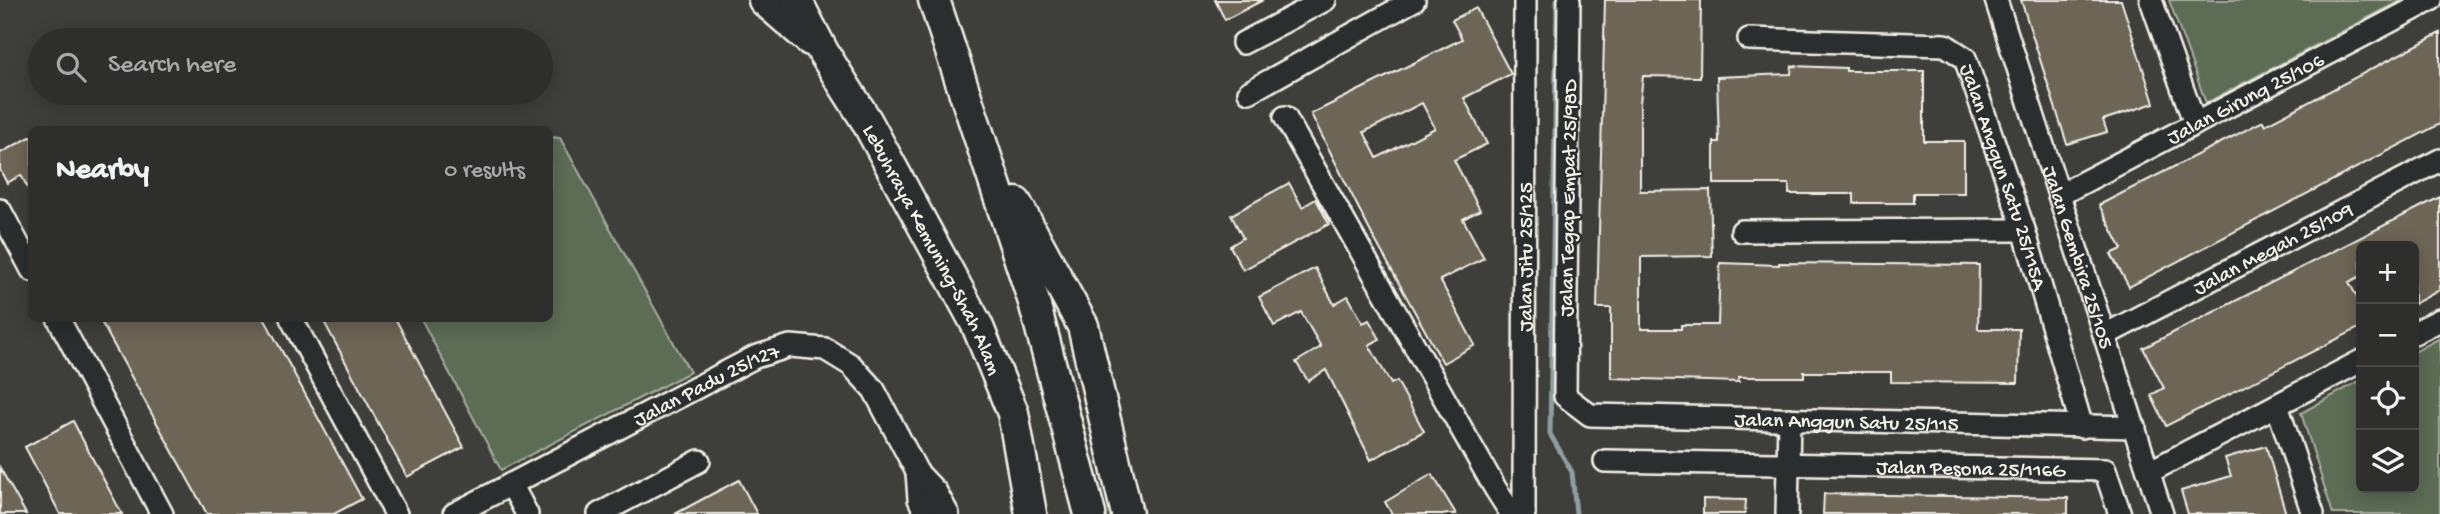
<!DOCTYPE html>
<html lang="en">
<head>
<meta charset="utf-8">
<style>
	:root { --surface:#2e2e2c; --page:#363634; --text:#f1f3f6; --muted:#a7a8a9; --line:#494a48 }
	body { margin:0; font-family:"Gochi Hand",sans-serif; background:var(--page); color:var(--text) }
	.controls { position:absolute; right:21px; bottom:21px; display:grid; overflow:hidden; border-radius:10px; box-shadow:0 4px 18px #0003 }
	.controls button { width:63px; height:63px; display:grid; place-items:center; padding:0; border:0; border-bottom:2px solid var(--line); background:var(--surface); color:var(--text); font:35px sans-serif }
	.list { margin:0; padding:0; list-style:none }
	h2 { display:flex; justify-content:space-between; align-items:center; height:91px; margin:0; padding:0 28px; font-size:30px }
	h2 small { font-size:23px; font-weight:400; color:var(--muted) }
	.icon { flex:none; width:38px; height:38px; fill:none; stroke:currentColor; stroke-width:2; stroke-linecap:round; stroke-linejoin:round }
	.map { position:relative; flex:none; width:2440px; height:514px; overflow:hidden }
	.search { position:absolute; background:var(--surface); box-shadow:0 4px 18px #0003; left:28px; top:28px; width:525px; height:77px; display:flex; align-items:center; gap:18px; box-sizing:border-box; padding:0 24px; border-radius:38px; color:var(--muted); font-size:26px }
	.panel { position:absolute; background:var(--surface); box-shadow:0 4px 18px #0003; left:28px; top:126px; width:525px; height:196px; border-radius:10px }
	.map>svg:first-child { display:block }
	.green { fill:#5b6c55; stroke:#a8ae9e; stroke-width:2 }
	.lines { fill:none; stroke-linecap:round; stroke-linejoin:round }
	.stream { stroke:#8f9ea1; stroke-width:5 }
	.building { fill:#6d6555; stroke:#f4f1e8; stroke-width:2; fill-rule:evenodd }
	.minor-casing { stroke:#f4f1e8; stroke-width:26 }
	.highway-casing { stroke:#f4f1e8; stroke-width:35 }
	.minor { stroke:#2a2d2e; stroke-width:21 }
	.highway { stroke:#2a2d2e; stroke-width:30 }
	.labels { text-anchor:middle; stroke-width:5; stroke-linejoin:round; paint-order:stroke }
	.street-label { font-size:21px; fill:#f4f1e8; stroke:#2a2d2e }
</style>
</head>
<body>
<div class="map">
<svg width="2440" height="514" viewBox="0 0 2440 514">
	<rect width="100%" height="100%" fill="#3e3e3a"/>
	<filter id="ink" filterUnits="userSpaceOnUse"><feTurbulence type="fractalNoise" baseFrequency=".0143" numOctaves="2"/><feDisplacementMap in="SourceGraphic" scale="14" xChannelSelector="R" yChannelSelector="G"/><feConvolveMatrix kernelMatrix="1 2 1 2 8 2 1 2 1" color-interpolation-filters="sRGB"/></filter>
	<g filter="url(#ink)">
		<g class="green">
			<polygon points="2169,0 2402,0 2206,103"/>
			<polygon points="550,137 560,138 690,372 501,470 421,319 550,318"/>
			<polygon points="2440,338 2440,514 2333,514 2301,413 2361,380 2361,488 2414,488 2414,352"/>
		</g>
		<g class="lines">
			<polyline class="stream" points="1557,0 1550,434 1572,472 1576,514"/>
		</g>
		<g class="building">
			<polygon points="1215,0 1263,0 1225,20"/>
			<polygon points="1605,0 1701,0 1700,77 1643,76 1640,103 1640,191 1710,190 1712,256 1641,257 1641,329 1681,329 1681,325 1718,325 1720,263 1779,265 1779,263 1979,265 1978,329 2019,329 2018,383 1891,382 1891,372 1804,372 1804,377 1739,377 1739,382 1611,378 1611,308 1597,308"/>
			<polygon points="2021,0 2121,0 2154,103 2103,120 2107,132 2067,144"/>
			<path d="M1476,8l35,66 -47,24 23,46 -33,16 26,50 -17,9 21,39 -44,22 35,65 -32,18 -74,-134 -58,-115 151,-75 -10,-19zM1422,103l13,25 -58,30 -13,-26z"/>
			<polygon points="2440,33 2440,124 2129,287 2111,254 2122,249 2099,205 2263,121 2265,125"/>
			<polygon points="1792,66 1846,68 1846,71 1924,71 1924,141 1964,141 1964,193 1913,193 1913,203 1854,203 1854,194 1789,194 1789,184 1714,184 1714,142 1719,142 1717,77 1791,74"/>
			<polygon points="32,136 32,196 21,175 7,183 0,170 0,153"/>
			<polygon points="1289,183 1302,207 1316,199 1329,224 1243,270 1230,246 1243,238 1231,215"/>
			<polygon points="2440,197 2440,290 2414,304 2414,246 2361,246 2361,276 2349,282 2361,305 2361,327 2166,426 2151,395 2164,388 2143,348"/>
			<polygon points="1315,268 1334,304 1348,296 1363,323 1369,320 1380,339 1369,345 1391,384 1397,381 1424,431 1371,460 1326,370 1308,381 1296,362 1321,347 1301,312 1274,326 1259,297"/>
			<polygon points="99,318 264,318 362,499 334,514 207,514"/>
			<polygon points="322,318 395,318 464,447 407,477"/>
			<polygon points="73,421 89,452 122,514 60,514 45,485 25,447"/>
			<polygon points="2266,446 2286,514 2188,514 2181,491 2231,476 2225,458"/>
			<polygon points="0,468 26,514 0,514"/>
			<polygon points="1432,474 1456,514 1392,514 1385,502"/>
			<polygon points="739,480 757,514 675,514 714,493"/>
			<polygon points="1824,494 2068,498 2068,514 1823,514"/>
			<polygon points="1703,499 1746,500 1745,514 1703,514"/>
		</g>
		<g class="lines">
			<defs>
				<g id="minor">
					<path id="s1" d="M1569,0l-4,396 25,19 545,12"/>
					<path id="s2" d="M1996,0l166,514"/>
					<polyline points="2151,0 2195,124"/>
					<path id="s3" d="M1749,39l196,6 20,13 59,172 58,197"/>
					<polyline points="1243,43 1325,0"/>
					<polyline points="1249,92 1414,0"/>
					<polyline points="1285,117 1495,488 1509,510 1524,513"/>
					<path id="s4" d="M2059,195l372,-195"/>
					<polyline points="0,210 32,270"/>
					<polyline points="1742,231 2024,230"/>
					<polyline points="58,318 162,514"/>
					<polyline points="291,318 396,514"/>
					<polyline points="2414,333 2440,320"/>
					<path id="s5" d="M2105,335l335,-175"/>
					<polyline points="2277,405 2313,514"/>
					<path id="s6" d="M1605,461l500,9 15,44"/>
					<polyline points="917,472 919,499 926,514"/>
					<polyline points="2149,472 2361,361"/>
					<polyline points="511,484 527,514"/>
					<path id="s7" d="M454,514l301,-157 35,-11 35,3 26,16 23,25 43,82 19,20 12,22"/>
					<polyline points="599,514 699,461"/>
					<path id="s8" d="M1524,514l1,-514"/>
					<polyline points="1787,514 1789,419"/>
				</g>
				<g id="highway">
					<polyline points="764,0 810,40"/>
					<path id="s9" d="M796,0l27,52 43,68 111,205 36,88 18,101"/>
					<polyline points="934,0 1034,302 1090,514"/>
					<polyline points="1016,203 1083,326 1127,514"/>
				</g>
			</defs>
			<use href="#minor" class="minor-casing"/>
			<use href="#highway" class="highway-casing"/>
			<use href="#minor" class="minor"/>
			<use href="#highway" class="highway"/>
		</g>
	</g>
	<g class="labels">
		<g class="street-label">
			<text dy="7" stroke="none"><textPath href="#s4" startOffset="210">Jalan Girung 25/106</textPath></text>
			<text dy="7" stroke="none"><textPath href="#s3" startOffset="345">Jalan Anggun Satu 25/115A</textPath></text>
			<text transform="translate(1567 198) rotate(-89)" y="7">Jalan Tegap Empat 25/98D</text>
			<text dy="7" stroke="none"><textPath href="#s5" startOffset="189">Jalan Megah 25/109</textPath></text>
			<text dy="7" stroke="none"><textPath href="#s9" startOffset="285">Lebuhraya Kemuning-Shah Alam</textPath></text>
			<text dy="7" stroke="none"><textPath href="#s8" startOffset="257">Jalan Jitu 25/125</textPath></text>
			<text dy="7" stroke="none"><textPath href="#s2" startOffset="270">Jalan Gembira 25/105</textPath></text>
			<text dy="7" stroke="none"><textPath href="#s7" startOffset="284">Jalan Padu 25/127</textPath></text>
			<text dy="7" stroke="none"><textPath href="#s1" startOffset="684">Jalan Anggun Satu 25/115</textPath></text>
			<text dy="7" stroke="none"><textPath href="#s6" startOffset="366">Jalan Pesona 25/116G</textPath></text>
		</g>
	</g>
</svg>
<div class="controls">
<button>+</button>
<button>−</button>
<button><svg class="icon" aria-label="locate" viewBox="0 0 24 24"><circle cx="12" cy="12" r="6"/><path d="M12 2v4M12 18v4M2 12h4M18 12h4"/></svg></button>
<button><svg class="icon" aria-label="layers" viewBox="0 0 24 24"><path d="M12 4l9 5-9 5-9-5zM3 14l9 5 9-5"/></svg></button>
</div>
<div class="search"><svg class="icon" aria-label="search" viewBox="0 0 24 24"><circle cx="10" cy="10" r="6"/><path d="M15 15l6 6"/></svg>Search here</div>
<section class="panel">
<h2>Nearby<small>0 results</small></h2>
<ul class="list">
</ul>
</section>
</div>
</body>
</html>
